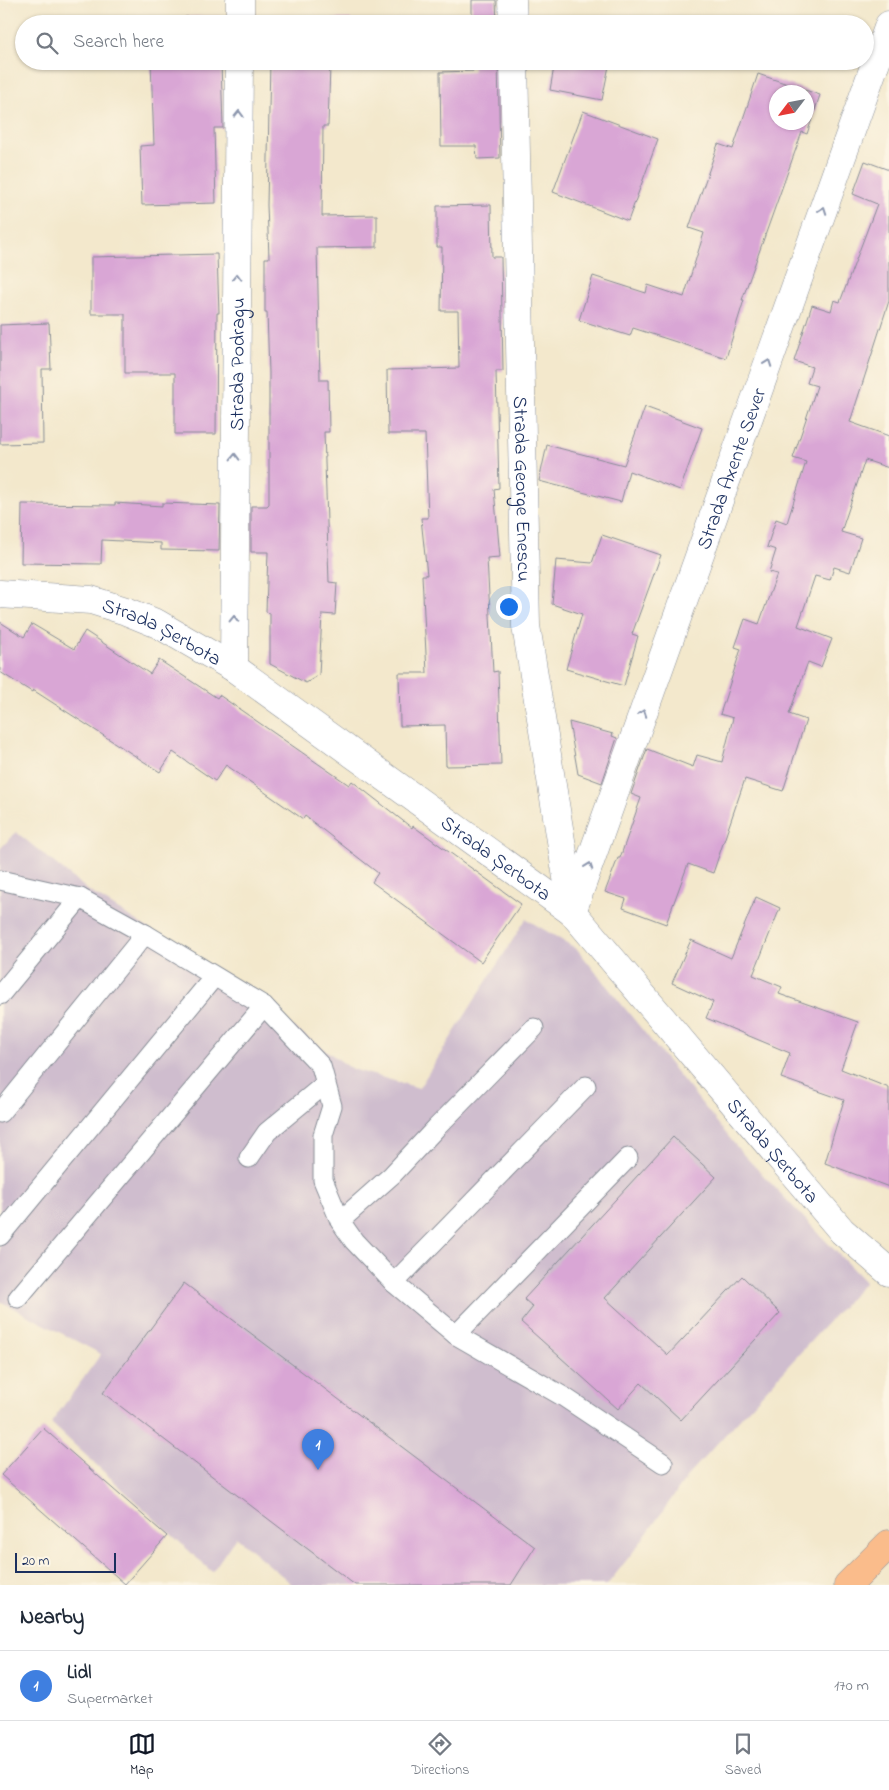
<!DOCTYPE html>
<html lang="en">
<head>
<meta charset="utf-8">
<style>
	:root { --surface:#fff; --page:#f2f2f3; --text:#1f2937; --muted:#747a83; --line:#e0e1e3; --accent:#111827 }
	body { margin:0; font-family:"Indie Flower",sans-serif; background:var(--page); color:var(--text) }
	.compass { position:absolute; left:769px; top:85px; width:45px; height:45px; border-radius:50%; background:var(--surface); box-shadow:0 1px 4px #0004; rotate:238deg }
	.scale { position:absolute; left:15px; bottom:12px; width:101px; box-sizing:border-box; padding-left:5px; border:2px solid #1b2f5e; border-top:0; font-size:14px; line-height:18px; white-space:nowrap; color:#1b2f5e; -webkit-text-stroke:4px #fcf5e5; paint-order:stroke }
	.you { position:absolute; left:508px; top:606px; width:18px; height:18px; margin:-12px; border:4px solid #fff; border-radius:50%; background:#1a73e8; box-shadow:0 0 0 8px #1a73e833 }
	.badge { display:grid; place-items:center; width:32px; height:32px; border-radius:50%; background:var(--accent); color:#fff; font-size:16px; font-weight:700 }
	.pin { position:absolute; translate:-50% -41px; filter:drop-shadow(0 1px 2px #0008) }
	.pin::after { content:''; position:absolute; top:26px; width:18px; height:15px; background:inherit; clip-path:polygon(0 0,100% 0,50% 100%) }
	.list { margin:0; padding:0; list-style:none }
	h2 { display:flex; justify-content:space-between; align-items:center; height:65px; margin:0; padding:0 20px; font-size:21px }
	h2 small { font-size:16px; font-weight:400; color:var(--muted) }
	.list li { display:grid; grid-template-columns:32px 1fr auto; gap:15px; align-items:center; box-sizing:border-box; height:70px; padding:0 20px; border-top:1px solid var(--line) }
	.list b { display:block; font-size:19px; white-space:nowrap }
	.list p { margin:0; font-size:16px; white-space:nowrap; color:var(--muted) }
	.list em { font-size:16px; font-style:normal; color:var(--muted) }
	.icon { flex:none; width:28px; height:28px; fill:none; stroke:currentColor; stroke-width:2; stroke-linecap:round; stroke-linejoin:round }
	.map { position:relative; flex:none; width:889px; height:1585px; overflow:hidden }
	.search { position:absolute; background:var(--surface); box-shadow:0 1px 4px #0004; left:15px; right:15px; top:15px; height:55px; display:flex; align-items:center; gap:12px; box-sizing:border-box; padding:0 18px; border-radius:28px; color:var(--muted); font-size:19px }
	.sheet { height:135px; background:var(--surface) }
	nav { display:flex; justify-content:space-around; align-items:center; box-sizing:border-box; height:70px; border-top:1px solid var(--line); background:var(--surface); font-size:14px; color:var(--muted) }
	nav a { display:grid; justify-items:center; gap:2px }
	nav .on { color:var(--accent) }
	.map>svg:first-child { display:block }
	.industrial { fill:#cfbdce }
	.building { fill:#d9a6d5; fill-rule:evenodd }
	.lines { fill:none; stroke-linecap:round; stroke-linejoin:round }
	.lane-casing { stroke:#878c95; stroke-width:21 }
	.street-casing { stroke:#878c95; stroke-width:29 }
	.primary-casing { stroke:#878c95; stroke-width:29 }
	.lane { stroke:#fff; stroke-width:19 }
	.street { stroke:#fff; stroke-width:28 }
	.primary { stroke:#fabc8b; stroke-width:28 }
	.oneway { stroke:#8d97ae }
	.labels { text-anchor:middle; stroke-width:4; stroke-linejoin:round; paint-order:stroke }
	.street-label { font-size:20px; fill:#1b2f5e; stroke:#fcf5e5 }
</style>
</head>
<body>
<div class="map">
<svg width="889" height="1585" viewBox="0 0 889 1585">
	<rect width="100%" height="100%" fill="#fcf5e5"/>
	<filter id="ink" filterUnits="userSpaceOnUse"><feTurbulence type="fractalNoise" baseFrequency=".02" numOctaves="2"/><feDisplacementMap in="SourceGraphic" scale="10" xChannelSelector="R" yChannelSelector="G"/><feConvolveMatrix kernelMatrix="1 2 1 2 8 2 1 2 1" color-interpolation-filters="sRGB"/></filter>
	<filter id="wash" filterUnits="userSpaceOnUse"><feTurbulence type="fractalNoise" baseFrequency=".0096" numOctaves="4" result="noise"/><feDisplacementMap in="SourceGraphic" scale="20" xChannelSelector="R" yChannelSelector="G"/><feGaussianBlur stdDeviation="1.12" result="paint"/><feColorMatrix in="noise" values="0 0 0 0 0 0 0 0 0 0 0 0 0 0 0 0 0 1.4 0 .05"/><feComposite in="paint" operator="in"/></filter>
	<g filter="url(#wash)">
		<rect width="100%" height="100%" fill="#f3e8cc"/>
		<polygon class="industrial" points="16,832 89,891 203,963 352,1069 419,1088 526,919 577,949 741,1152 865,1282 690,1473 640,1543 607,1585 293,1585 236,1537 212,1572 51,1423 101,1354 0,1301 0,849"/>
		<g id="blocks">
			<g class="building">
				<polygon points="472,0 496,0 497,24 472,24"/>
				<polygon points="220,16 220,24 185,24 185,17"/>
				<rect x="270" y="19" width="81" height="5"/>
				<polygon points="151,61 221,61 223,128 214,128 216,203 142,205 140,146 154,145"/>
				<polygon points="270,61 351,61 351,66 330,66 328,126 323,126 322,216 377,215 377,247 317,248 320,380 328,380 329,432 324,432 329,582 337,583 335,615 322,614 319,675 306,683 270,664 270,613 266,612 268,552 251,552 251,506 267,506 269,504 269,373 267,312 265,312 265,258 269,258 267,205"/>
				<polygon points="473,61 498,61 500,158 477,159 476,146 441,146 440,72 473,71"/>
				<polygon points="555,61 610,61 602,100 550,90"/>
				<path d="M758,74l62,21 -13,39 -5,-2 -60,168h2l-18,58 -93,-30 -3,8 -51,-16 14,-44 53,17 2,-8 36,12 20,-64 -15,-5 29,-84 15,5zM776,92h30v30h-30z"/>
				<polygon points="583,111 658,139 628,221 553,192"/>
				<polygon points="865,161 889,170 889,301 850,422 889,436 889,468 865,460 841,532 861,538 850,572 834,567 830,580 815,576 798,626 832,639 821,667 808,662 789,714 806,720 783,791 745,779 713,873 688,864 666,924 623,908 626,899 605,892 618,858 620,858 641,798 631,794 647,749 693,767 697,755 722,762 733,718 720,714 741,649 735,647 745,619 759,624 777,574 769,572 776,550 767,547 776,519 787,523 806,462 793,458 817,386 807,383 812,367 794,361 812,305 831,311 834,300 840,302 877,204 853,194"/>
				<polygon points="491,205 492,257 501,257 503,371 496,371 499,488 494,489 500,557 487,558 493,672 498,671 501,765 446,766 445,725 400,726 399,673 427,673 422,575 427,575 421,518 428,518 425,434 388,434 387,370 459,368 458,311 441,311 442,247 437,247 437,206"/>
				<polygon points="217,254 219,313 217,313 216,434 175,434 175,373 125,373 125,314 91,314 91,257"/>
				<polygon points="49,323 51,369 42,369 43,443 0,444 0,325"/>
				<polygon points="645,407 702,428 680,490 629,471 621,502 539,481 547,445 624,465"/>
				<polygon points="115,503 162,506 162,503 220,505 219,551 161,550 161,543 102,540 101,564 21,563 22,504 115,505"/>
				<polygon points="602,535 661,555 632,634 638,636 624,686 566,669 582,614 552,604 556,560 592,563"/>
				<polygon points="0,622 24,637 32,624 74,649 85,631 150,674 159,660 217,698 219,695 349,785 352,781 412,828 413,826 521,904 481,962 372,882 378,873 305,816 303,819 226,765 215,781 173,752 160,772 33,690 32,692 0,672"/>
				<polygon points="569,722 613,734 612,736 617,738 602,783 578,774"/>
				<polygon points="756,897 780,908 753,975 782,987 779,994 858,1022 841,1069 889,1088 889,1187 825,1163 844,1100 781,1078 790,1053 706,1018 713,1002 672,983 691,940 731,958"/>
				<polygon points="673,1137 716,1177 605,1298 668,1355 742,1276 780,1313 681,1420 641,1383 618,1409 521,1322 533,1307 524,1299"/>
				<polygon points="184,1283 535,1547 511,1585 355,1585 103,1393"/>
				<polygon points="43,1428 167,1536 125,1584 1,1475"/>
			</g>
		</g>
	</g>
	<g filter="url(#ink)">
		<use href="#blocks" fill-opacity="0" stroke="#878c95" stroke-width="1"/>
		<g class="lines">
			<defs>
				<g id="lane">
					<polyline points="0,880 80,898 145,934 264,1006 321,1066 332,1106 323,1135 323,1180 340,1221 354,1241 394,1283 456,1335 564,1397 663,1463"/>
					<polyline points="0,995 80,898"/>
					<polyline points="0,1113 145,934"/>
					<polyline points="249,1158 267,1132 325,1084"/>
					<polyline points="340,1221 392,1175 436,1128 534,1028"/>
					<polyline points="0,1236 214,977"/>
					<polyline points="394,1283 586,1086"/>
					<polyline points="18,1298 264,1006"/>
					<polyline points="456,1335 628,1158"/>
				</g>
				<g id="street">
					<polyline points="512,0 513,24"/>
					<polyline points="240,24 240,0"/>
					<path id="s1" d="M514,61l12,565 46,282"/>
					<path id="s2" d="M0,594l91,6 35,11 32,13 76,44 338,244 270,319 47,41"/>
					<path id="s3" d="M234,668l5,-607"/>
					<path id="s4" d="M572,912l317,-887"/>
				</g>
				<polyline id="primary" points="848,1585 889,1544"/>
			</defs>
			<use href="#lane" class="lane-casing"/>
			<use href="#street" class="street-casing"/>
			<use href="#primary" class="primary-casing"/>
			<use href="#lane" class="lane"/>
			<use href="#street" class="street"/>
			<use href="#primary" class="primary"/>
		</g>
		<defs><path id="oneway-chevron" d="M-2-3.5L2.5 0L-2 3.5" fill="none" stroke-width="1.6" stroke-linecap="round" stroke-linejoin="round" transform="scale(1.25)"/></defs>
		<g class="oneway">
			<use href="#oneway-chevron" transform="translate(239 114) rotate(-89)"/>
			<use href="#oneway-chevron" transform="translate(823 210) rotate(-70)"/>
			<use href="#oneway-chevron" transform="translate(237 277) rotate(-89)"/>
			<use href="#oneway-chevron" transform="translate(768 363) rotate(-70)"/>
			<use href="#oneway-chevron" transform="translate(235 457) rotate(-89)"/>
			<use href="#oneway-chevron" transform="translate(234 619) rotate(-89)"/>
			<use href="#oneway-chevron" transform="translate(643 713) rotate(-70)"/>
			<use href="#oneway-chevron" transform="translate(589 866) rotate(-70)"/>
		</g>
	</g>
	<g class="labels">
		<g class="street-label">
			<text dy="7" stroke="none"><textPath href="#s3" startOffset="304">Strada Podragu</textPath></text>
			<text dy="7" stroke="none"><textPath href="#s4" startOffset="471">Strada Axente Sever</textPath></text>
			<text dy="7" stroke="none"><textPath href="#s1" startOffset="428">Strada George Enescu</textPath></text>
			<text dy="7" stroke="none"><textPath href="#s2" startOffset="169">Strada Șerbota</textPath></text>
			<text dy="7" stroke="none"><textPath href="#s2" startOffset="574">Strada Șerbota</textPath></text>
			<text dy="7" stroke="none"><textPath href="#s2" startOffset="979">Strada Șerbota</textPath></text>
		</g>
	</g>
</svg>
<svg class="compass" viewBox="-18 -18 36 36"><path d="M0-13l5 13h-10z" fill="#e53935"/><path d="M0 13l5-13h-10z" fill="#747a83"/></svg>
<div class="scale">20 m</div>
<div class="you"></div>
<div class="pin badge" style="left:318px;top:1470px;background:#3f7fe0">1</div>
<div class="search"><svg class="icon" aria-label="search" viewBox="0 0 24 24"><circle cx="10" cy="10" r="6"/><path d="M15 15l6 6"/></svg>Search here</div>
</div>
<section class="sheet">
<h2>Nearby<small></small></h2>
<ul class="list">
<li><span class="badge" style="background:#3f7fe0">1</span><div><b>Lidl</b><p>Supermarket</p></div><em>170 m</em></li>
</ul>
</section>
<nav>
<a class="on"><svg class="icon" aria-label="map" viewBox="0 0 24 24"><path d="M3 6l6-2 6 2 6-2v14l-6 2-6-2-6 2zM9 4v14M15 6v14"/></svg>Map</a>
<a><svg class="icon" aria-label="directions" viewBox="0 0 24 24"><path d="M12 3l9 9-9 9-9-9zM9 14v-3h6M13 9l2 2-2 2"/></svg>Directions</a>
<a><svg class="icon" aria-label="saved" viewBox="0 0 24 24"><path d="M7 4h10v16l-5-4-5 4z"/></svg>Saved</a>
</nav>
</body>
</html>
